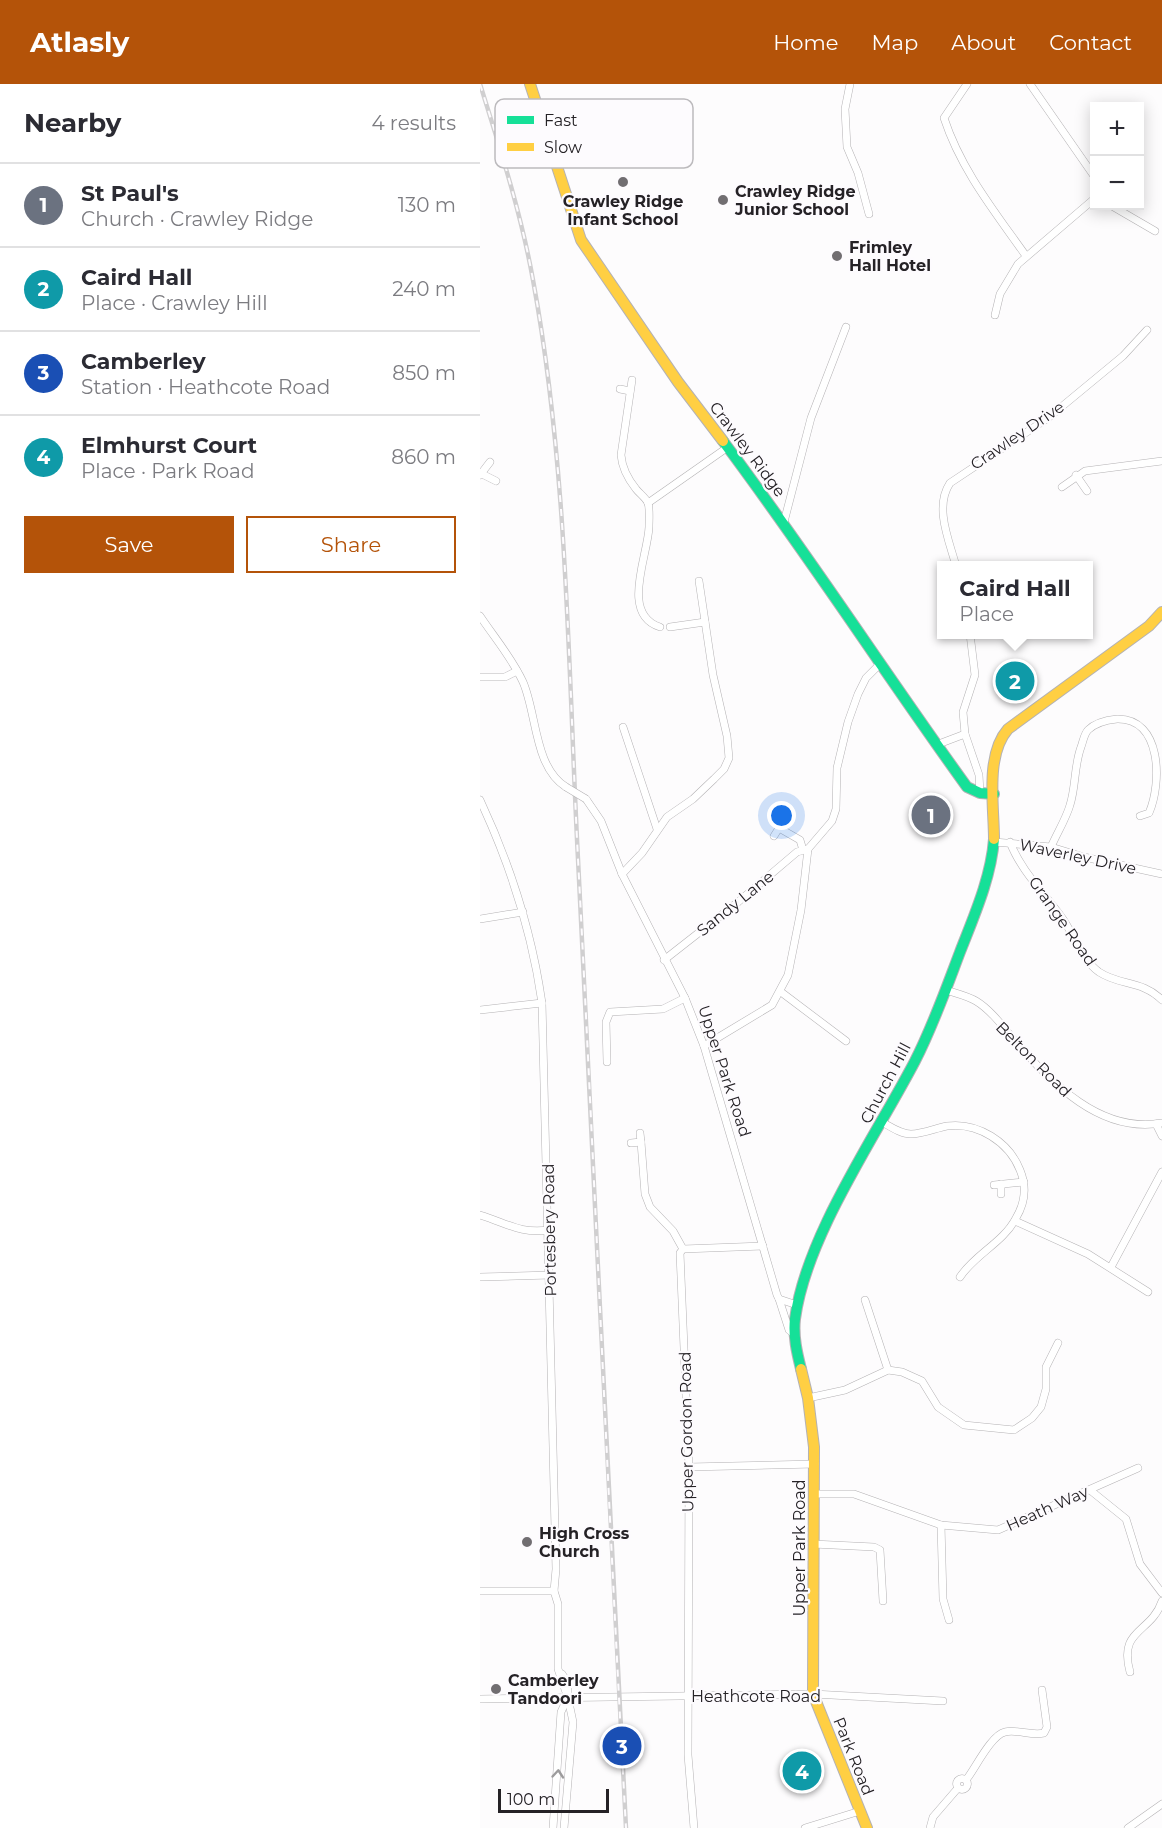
<!DOCTYPE html>
<html lang="en">
<head>
<meta charset="utf-8">
<style>
	:root { --surface:#fff; --page:#f2f2f3; --text:#2b2b33; --muted:#7c7c81; --line:#e1e1e2; --accent:#b45309 }
	body { margin:0; font-family:Montserrat,sans-serif; background:var(--page); color:var(--text) }
	.controls { position:absolute; right:18px; top:18px; display:grid; overflow:hidden; border-radius:0px; box-shadow:0 3px 15px #0003 }
	.controls button { width:54px; height:54px; display:grid; place-items:center; padding:0; border:0; border-bottom:2px solid var(--line); background:var(--surface); color:var(--text); font:30px sans-serif }
	.scale { position:absolute; left:18px; bottom:15px; width:111px; box-sizing:border-box; padding-left:6px; border:3px solid #252226; border-top:0; font-size:16px; line-height:21px; white-space:nowrap; color:#252226; -webkit-text-stroke:4px #fdfbfe; paint-order:stroke }
	.you { position:absolute; left:302px; top:732px; width:21px; height:21px; margin:-15px; border:4px solid #fff; border-radius:50%; background:#1a73e8; box-shadow:0 0 0 9px #1a73e833 }
	.badge { display:grid; place-items:center; width:39px; height:39px; border-radius:50%; background:var(--accent); color:#fff; font-size:20px; font-weight:700 }
	.pin { position:absolute; translate:-50% -50%; border:3px solid #fff; box-shadow:0 2px 6px #0006 }
	.popup { position:absolute; left:457px; top:477px; width:156px; height:78px; box-sizing:border-box; display:grid; place-content:center; border-radius:0px; background:var(--surface); filter:drop-shadow(0 2px 4px #0005); font-size:20px; white-space:nowrap; color:var(--muted) }
	.popup b { font-size:22px; color:var(--text) }
	.popup::after { content:''; position:absolute; left:50%; top:100%; margin-left:-12px; border:12px solid transparent; border-top-color:var(--surface) }
	.list { margin:0; padding:0; list-style:none }
	h2 { display:flex; justify-content:space-between; align-items:center; height:78px; margin:0; padding:0 24px; font-size:26px }
	h2 small { font-size:20px; font-weight:400; color:var(--muted) }
	.list li { display:grid; grid-template-columns:39px 1fr auto; gap:18px; align-items:center; box-sizing:border-box; height:84px; padding:0 24px; border-top:2px solid var(--line) }
	.list b { display:block; font-size:22px; white-space:nowrap }
	.list p { margin:0; font-size:20px; white-space:nowrap; color:var(--muted) }
	.list em { font-size:20px; font-style:normal; color:var(--muted) }
	.actions { display:flex; gap:12px; padding:18px 24px }
	.actions a { flex:1; padding:14px 0; border:2px solid var(--accent); border-radius:0px; text-align:center; font-size:21px; color:var(--accent) }
	.actions .main { background:var(--accent); color:#fff }
	.map { position:relative; flex:none; width:682px; height:1744px; overflow:hidden }
	header { display:flex; align-items:center; gap:36px; box-sizing:border-box; height:84px; padding:0 30px; background:var(--accent); color:#fff }
	header strong { font-size:28px }
	nav { display:flex; gap:33px; margin-inline-start:auto; font-size:21px }
	main { display:flex }
	aside { flex:1; background:var(--surface) }
	.map>svg:first-child { display:block }
	.lines { fill:none; stroke-linecap:round; stroke-linejoin:round }
	.street-casing { stroke:#b4b2b4; stroke-width:8 }
	.fast-casing { stroke:#b4b2b4; stroke-width:12 }
	.slow-casing { stroke:#b4b2b4; stroke-width:12 }
	.street { stroke:#fff; stroke-width:7 }
	.fast { stroke:#16e098; stroke-width:10 }
	.slow { stroke:#ffcf43; stroke-width:10 }
	.rail-casing { stroke:#d0cfd0; stroke-width:4.5 }
	.rail { stroke:#fdfbfe; stroke-width:2; stroke-dasharray:7; stroke-linecap:butt }
	.street-bridge-casing { stroke:#b4b2b4; stroke-width:8; stroke-linecap:butt }
	.street-bridge { stroke:#fff; stroke-width:7 }
	.oneway { stroke:#9d9c9d }
	.poi-dot { fill:#716e71; stroke:#fdfbfe; stroke-width:2 }
	.labels { text-anchor:middle; stroke-width:4.5; stroke-linejoin:round; paint-order:stroke }
	.poi-label { font-size:16px; font-weight:bold; fill:#252226; stroke:#fdfbfe; text-anchor:start }
	.street-label { font-size:16px; fill:#252226; stroke:#fdfbfe }
	.key { fill:#fdfbfe; stroke:#bcbabd; stroke-width:1.5 }
	.key-label { font-size:16px; fill:#252226 }
</style>
</head>
<body>
<header>
<strong>Atlasly</strong>
<nav><a>Home</a><a>Map</a><a>About</a><a>Contact</a></nav>
</header>
<main>
<aside>
<h2>Nearby<small>4 results</small></h2>
<ul class="list">
<li><span class="badge" style="background:#6b7280">1</span><div><b>St Paul's</b><p>Church · Crawley Ridge</p></div><em>130 m</em></li>
<li><span class="badge" style="background:#0f9aa8">2</span><div><b>Caird Hall</b><p>Place · Crawley Hill</p></div><em>240 m</em></li>
<li><span class="badge" style="background:#1a4fb4">3</span><div><b>Camberley</b><p>Station · Heathcote Road</p></div><em>850 m</em></li>
<li><span class="badge" style="background:#0f9aa8">4</span><div><b>Elmhurst Court</b><p>Place · Park Road</p></div><em>860 m</em></li>
</ul>
<div class="actions"><a class="main">Save</a><a>Share</a></div>
</aside>
<div class="map">
<svg width="682" height="1744" viewBox="0 0 682 1744">
	<rect width="100%" height="100%" fill="#fdfcfd"/>
	<g class="lines">
		<defs>
			<g id="street">
				<polyline points="370,0 365,25 367,63 378,89 389,130"/>
				<path d="M487,0l-23,34c17,52 51,94 82,138"/>
				<polyline points="550,0 614,92"/>
				<polyline points="632,122 675,147"/>
				<polyline points="515,231 520,210 538,180 614,115"/>
				<path d="M152,296l-11,75c1,13 7,24 15,34 3,4 10,9 12,14 2,6 1,17 1,24 -1,29 -29,87 11,100"/>
				<polyline points="140,305 150,307"/>
				<polyline points="2,390 16,397"/>
				<polyline points="0,391 10,378"/>
				<polyline points="596,391 607,407"/>
				<polyline points="582,403 605,387 682,377"/>
				<polyline points="168,419 248,363"/>
				<polyline points="304,438 331,334 366,243"/>
				<path d="M476,482c-7,-26 -22,-59 -6,-83l98,-65 75,-62 24,-26"/>
				<path d="M0,532c14,21 32,42 43,66 14,32 11,85 43,105"/>
				<polyline points="190,543 225,538"/>
				<polyline points="490,550 495,591 483,628 485,650 499,691 500,709"/>
				<polyline points="0,593 25,593 37,587"/>
				<polyline points="143,643 177,745"/>
				<polyline points="456,661 485,650"/>
				<polyline points="106,715 121,737 142,790 205,914 224,962 297,1211 299,1215 317,1221"/>
				<path d="M0,716c30,64 52,133 62,203l14,566 -2,22 4,13v65l10,29 5,24 -9,106"/>
				<polyline points="294,752 299,744 320,756 323,766"/>
				<polyline points="514,758 571,763 604,773 682,790"/>
				<path d="M530,758c10,27 33,50 50,73 14,18 20,43 39,57 21,14 43,8 63,28"/>
				<path d="M571,763c6,-14 15,-28 19,-42 6,-19 4,-39 11,-58 2,-5 3,-13 7,-17 7,-7 19,-10 29,-11 45,-1 45,64 32,94l-9,3"/>
				<polyline points="142,790 162,769 187,733 213,715 234,695 244,685 249,674 247,652 233,591 219,497"/>
				<polyline points="0,835 43,828"/>
				<polyline points="184,876 258,818 317,768 328,765"/>
				<path d="M466,906c9,3 22,6 30,11 15,9 28,27 39,40 37,42 85,93 147,82"/>
				<polyline points="301,908 366,957"/>
				<polyline points="0,926 62,919"/>
				<polyline points="224,962 292,921 308,891 321,826 328,765 352,737 356,725 357,684 368,638 378,610 386,594 399,581"/>
				<polyline points="127,978 126,938 130,928 183,925 205,914"/>
				<path d="M402,1038c9,5 19,12 29,12 12,0 25,-6 36,-8 31,-4 62,16 73,44 7,17 5,33 -4,48 -13,25 -41,36 -56,59"/>
				<polyline points="676,1040 682,1052"/>
				<polyline points="161,1058 165,1110 170,1123 193,1147 203,1165"/>
				<polyline points="151,1059 161,1058 160,1049"/>
				<polyline points="521,1100 521,1110"/>
				<polyline points="514,1101 544,1098"/>
				<path d="M0,1131c27,8 39,19 69,15"/>
				<polyline points="535,1137 608,1170 668,1208"/>
				<polyline points="631,1183 682,1088"/>
				<polyline points="0,1193 70,1191"/>
				<polyline points="299,1215 309,1246 314,1250"/>
				<polyline points="385,1216 408,1286"/>
				<polyline points="328,1314 365,1306 408,1286 422,1288 442,1297 458,1323 484,1341 534,1346 552,1334 561,1323 566,1305 566,1283 578,1259"/>
				<polyline points="209,1383 335,1380"/>
				<polyline points="610,1406 646,1435 660,1480 682,1509"/>
				<polyline points="334,1410 374,1410 461,1441 518,1446 658,1384"/>
				<polyline points="461,1441 463,1515 469,1536"/>
				<polyline points="333,1460 394,1463 400,1466 403,1517"/>
				<polyline points="0,1507 74,1507"/>
				<path d="M650,1588c-12,-44 21,-38 32,-71"/>
				<polyline points="0,1615 333,1610 463,1617"/>
				<circle cx="482" cy="1700" r="5.5"/>
				<path d="M486,1696c9,-11 25,-45 39,-48 12,-3 26,4 39,1l3,-6 -5,-37"/>
				<path d="M73,1744l8,-116c7,-14 11,-25 1,-38"/>
				<polyline points="214,1744 208,1671 209,1383 200,1169 203,1165 283,1162"/>
				<polyline points="325,1744 380,1727"/>
				<polyline points="450,1744 453,1733 478,1704"/>
				<polyline points="648,1744 682,1720"/>
			</g>
			<g id="fast">
				<path d="M243,357c85,113 161,231 244,346l13,6 14,1"/>
				<path d="M321,1285c-4,-16 -8,-33 -6,-50 11,-83 81,-183 120,-258 18,-35 31,-72 45,-109 14,-36 31,-74 34,-113"/>
			</g>
			<g id="slow">
				<polyline points="50,0 101,156 198,298 243,357"/>
				<path d="M514,755c0,-33 -9,-84 14,-110l141,-103 13,-14"/>
				<polyline points="321,1285 328,1314 334,1363 333,1610 387,1744"/>
			</g>
		</defs>
		<use href="#street" class="street-casing"/>
		<use href="#fast" class="fast-casing"/>
		<use href="#slow" class="slow-casing"/>
		<use href="#street" class="street"/>
		<use href="#fast" class="fast"/>
		<use href="#slow" class="slow"/>
		<defs>
			<path id="rail" d="M0,0c20,64 41,129 53,196 35,190 35,387 45,579 17,323 30,646 48,969"/>
		</defs>
		<use href="#rail" class="rail-casing"/>
		<use href="#rail" class="rail"/>
		<defs>
			<polyline id="street-bridge" points="86,703 106,715"/>
		</defs>
		<use href="#street-bridge" class="street-bridge-casing"/>
		<use href="#street-bridge" class="street-bridge"/>
	</g>
	<defs><path id="oneway-chevron" d="M-2-3.5L2.5 0L-2 3.5" fill="none" stroke-width="1.6" stroke-linecap="round" stroke-linejoin="round" transform="scale(1.5)"/></defs>
	<use class="oneway" href="#oneway-chevron" transform="translate(78 1690) rotate(-85)"/>
	<g class="poi-dot">
		<circle cx="143" cy="98" r="6"/>
		<circle cx="243" cy="116" r="6"/>
		<circle cx="357" cy="172" r="6"/>
		<circle cx="47" cy="1458" r="6"/>
		<circle cx="16" cy="1605" r="6"/>
	</g>
	<g class="labels">
		<g class="poi-label">
			<text x="255" y="113">Crawley Ridge<tspan x="255" dy="18">Junior School</tspan></text>
			<text x="143" y="123" text-anchor="middle">Crawley Ridge<tspan x="143" dy="18">Infant School</tspan></text>
			<text x="369" y="169">Frimley<tspan x="369" dy="18">Hall Hotel</tspan></text>
			<text x="59" y="1455">High Cross<tspan x="59" dy="18">Church</tspan></text>
			<text x="28" y="1602">Camberley<tspan x="28" dy="18">Tandoori</tspan></text>
		</g>
		<g class="street-label">
			<text transform="translate(537 351) rotate(-34)" y="6">Crawley Drive</text>
			<text transform="translate(268 365) rotate(53)" y="6">Crawley Ridge</text>
			<text transform="translate(598 772) rotate(12)" y="6">Waverley Drive</text>
			<text transform="translate(255 819) rotate(-39)" y="6">Sandy Lane</text>
			<text transform="translate(583 837) rotate(55)" y="6">Grange Road</text>
			<text transform="translate(554 975) rotate(45)" y="6">Belton Road</text>
			<text transform="translate(245 987) rotate(72)" y="6">Upper Park Road</text>
			<text transform="translate(405 999) rotate(-62)" y="6">Church Hill</text>
			<text transform="translate(69 1146) rotate(-91)" y="6">Portesbery Road</text>
			<text transform="translate(206 1348) rotate(-91)" y="6">Upper Gordon Road</text>
			<text transform="translate(567 1424) rotate(-24)" y="6">Heath Way</text>
			<text transform="translate(319 1464) rotate(-90)" y="6">Upper Park Road</text>
			<text x="276" y="1618">Heathcote Road</text>
			<text transform="translate(374 1672) rotate(68)" y="6">Park Road</text>
		</g>
	</g>
	<rect x="15" y="15" width="198" height="69" rx="9" class="key"/>
	<rect x="27" y="32" width="27" height="8" fill="#16e098"/>
	<rect x="27" y="59" width="27" height="8" fill="#ffcf43"/>
	<g class="key-label">
		<text x="64" y="42">Fast</text>
		<text x="64" y="69">Slow</text>
	</g>
</svg>
<div class="controls">
<button>+</button>
<button>−</button>
</div>
<div class="scale">100 m</div>
<div class="you"></div>
<div class="pin badge" style="left:451px;top:731px;background:#6b7280">1</div>
<div class="pin badge" style="left:535px;top:597px;background:#0f9aa8">2</div>
<div class="popup"><b>Caird Hall</b>Place</div>
<div class="pin badge" style="left:142px;top:1662px;background:#1a4fb4">3</div>
<div class="pin badge" style="left:322px;top:1687px;background:#0f9aa8">4</div>
</div>
</main>
</body>
</html>
